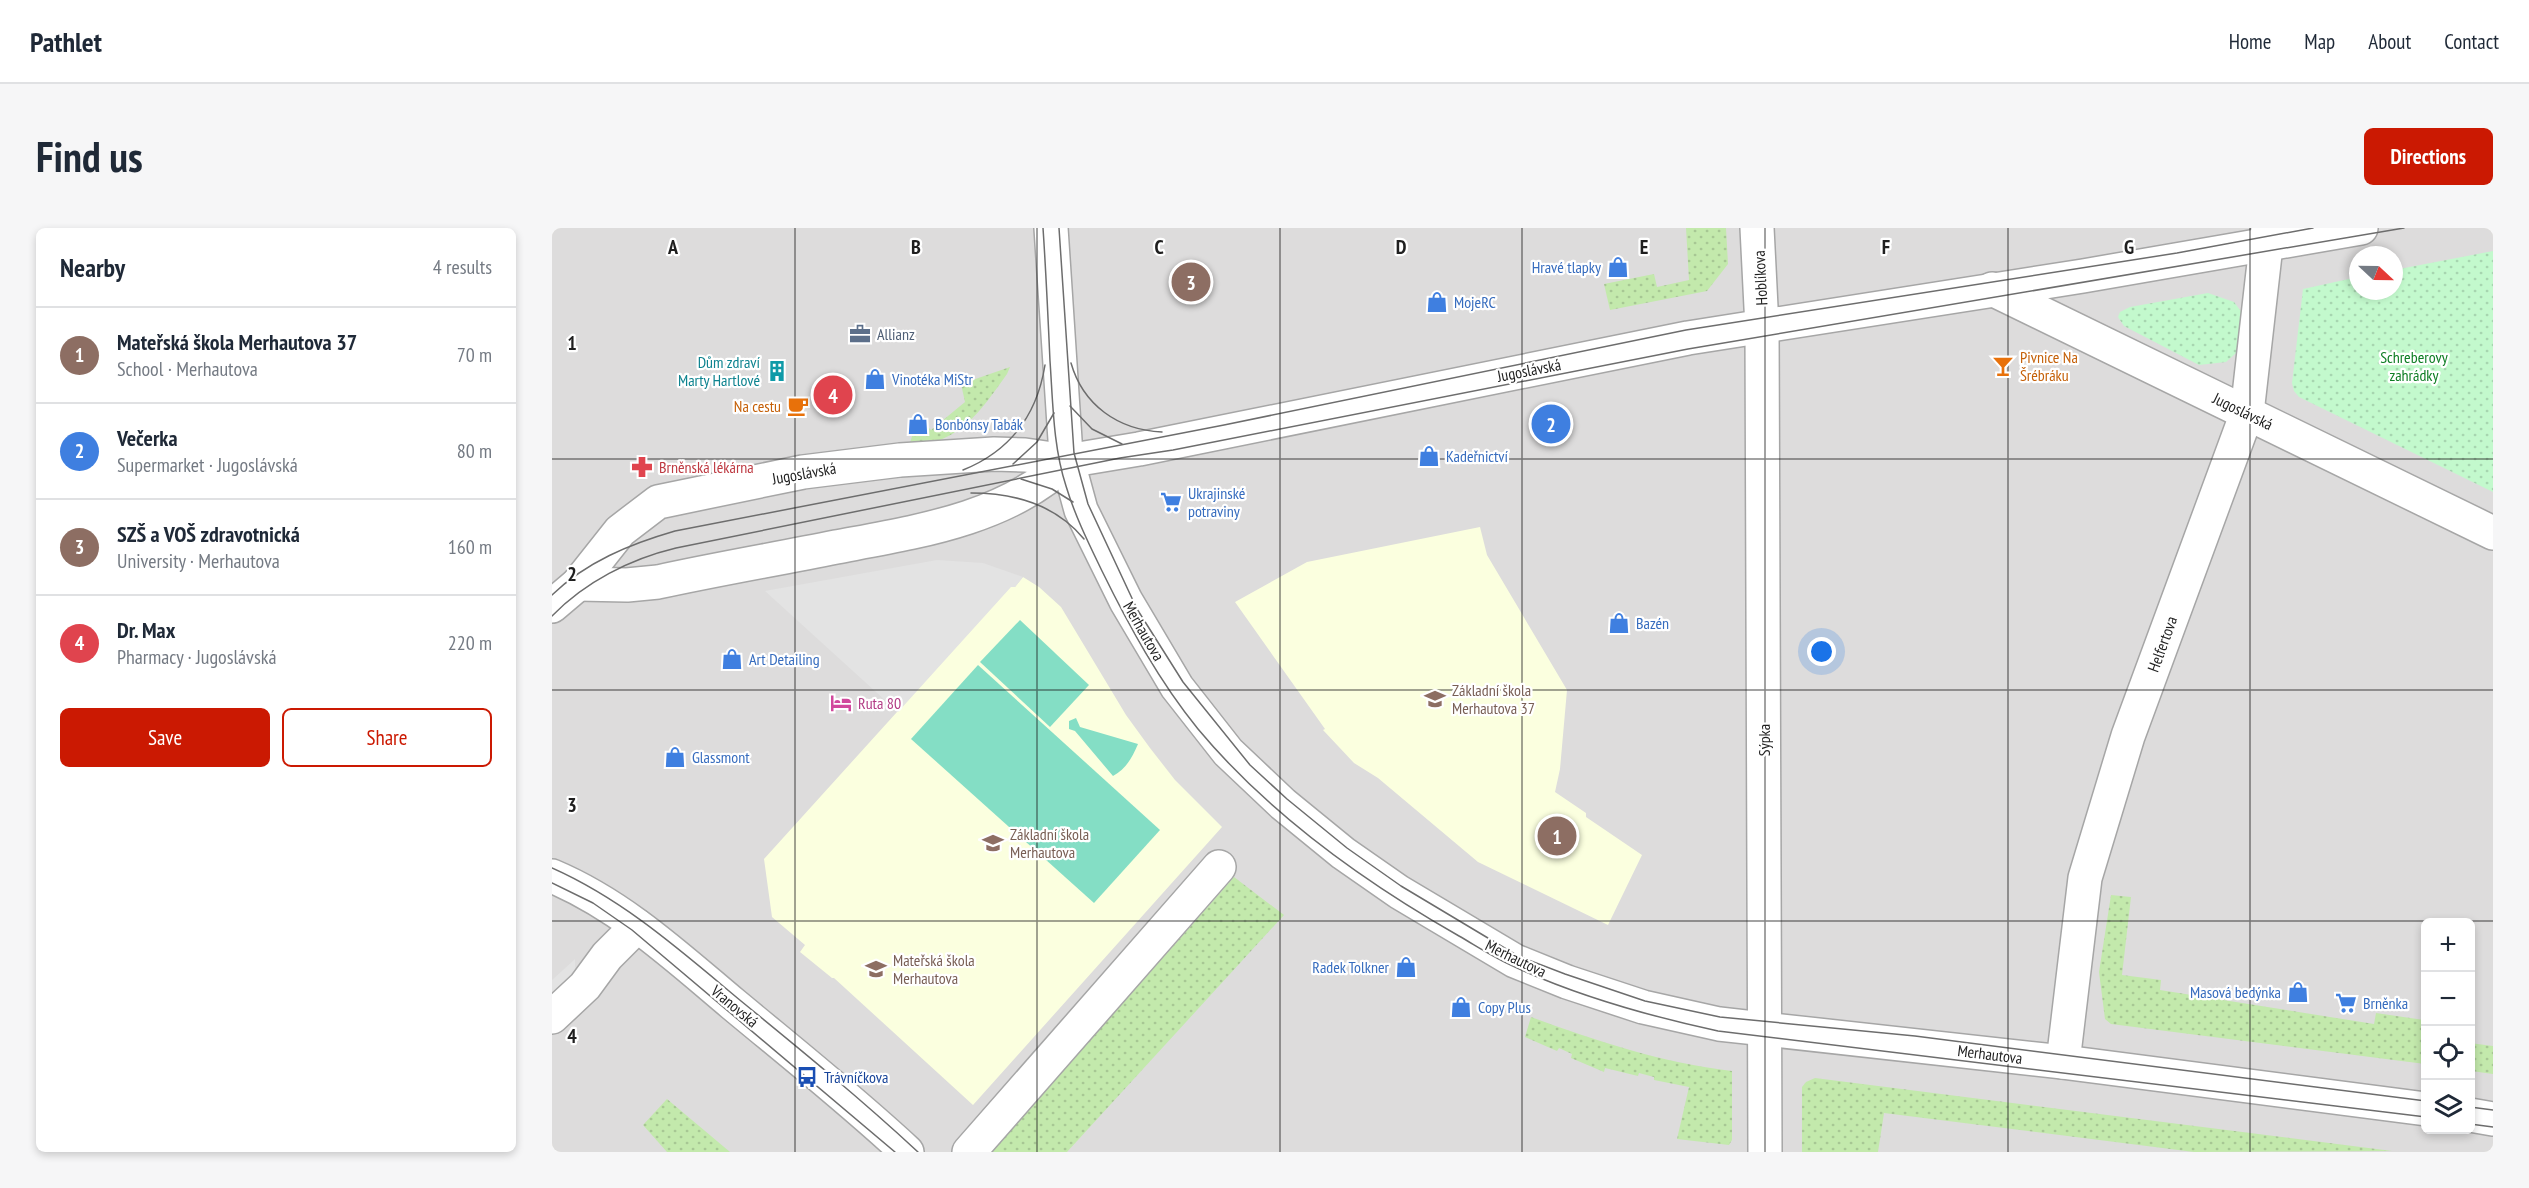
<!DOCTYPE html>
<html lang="en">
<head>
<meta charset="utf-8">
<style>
	:root { --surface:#fff; --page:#f6f6f7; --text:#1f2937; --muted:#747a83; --line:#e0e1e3; --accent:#cb1902 }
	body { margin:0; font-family:"PT Sans Narrow",sans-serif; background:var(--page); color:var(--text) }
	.controls { position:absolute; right:18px; bottom:18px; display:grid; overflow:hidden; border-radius:9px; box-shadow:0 3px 9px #0003 }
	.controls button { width:54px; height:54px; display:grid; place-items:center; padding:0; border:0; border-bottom:2px solid var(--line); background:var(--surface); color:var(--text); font:30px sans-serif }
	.compass { position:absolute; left:1797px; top:18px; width:54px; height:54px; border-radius:50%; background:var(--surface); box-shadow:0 3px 9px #0003; rotate:112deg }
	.you { position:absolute; left:1270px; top:424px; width:21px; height:21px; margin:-15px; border:4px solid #fff; border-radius:50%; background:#1a73e8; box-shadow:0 0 0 9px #1a73e833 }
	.badge { display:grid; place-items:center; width:39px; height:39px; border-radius:50%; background:var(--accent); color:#fff; font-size:20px; font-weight:700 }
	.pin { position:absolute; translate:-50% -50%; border:3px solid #fff; box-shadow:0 2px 6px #0006 }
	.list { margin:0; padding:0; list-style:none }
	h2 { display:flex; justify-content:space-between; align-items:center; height:78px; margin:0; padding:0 24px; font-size:26px }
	h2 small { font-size:20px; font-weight:400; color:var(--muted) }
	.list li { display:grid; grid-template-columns:39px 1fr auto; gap:18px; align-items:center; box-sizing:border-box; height:96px; padding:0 24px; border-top:2px solid var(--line) }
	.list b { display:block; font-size:22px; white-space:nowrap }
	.list p { margin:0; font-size:20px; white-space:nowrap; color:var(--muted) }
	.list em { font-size:20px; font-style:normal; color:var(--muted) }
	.actions { display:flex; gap:12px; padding:18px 24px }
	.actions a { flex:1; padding:14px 0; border:2px solid var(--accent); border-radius:9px; text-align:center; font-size:21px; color:var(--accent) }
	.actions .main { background:var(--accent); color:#fff }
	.icon { flex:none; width:33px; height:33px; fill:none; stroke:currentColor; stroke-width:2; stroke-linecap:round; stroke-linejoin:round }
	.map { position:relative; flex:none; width:1941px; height:924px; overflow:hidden; border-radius:9px }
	header { display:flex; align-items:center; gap:36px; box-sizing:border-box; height:84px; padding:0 30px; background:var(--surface); border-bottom:2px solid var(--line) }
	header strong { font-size:28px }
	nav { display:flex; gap:33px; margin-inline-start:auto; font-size:21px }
	.intro { display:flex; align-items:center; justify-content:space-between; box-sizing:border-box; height:144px; padding:0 36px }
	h1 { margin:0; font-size:42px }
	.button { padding:15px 27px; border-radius:9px; background:var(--accent); color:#fff; font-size:21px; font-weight:700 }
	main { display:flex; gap:36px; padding:0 36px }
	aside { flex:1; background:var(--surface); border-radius:9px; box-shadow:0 3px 9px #0003 }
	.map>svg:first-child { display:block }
	.residential { fill:#dddcdc; fill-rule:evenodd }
	.education { fill:#fbffdf }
	.grass { fill:url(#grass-dots) }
	.park { fill:url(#park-dots) }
	.pitch { fill:#84dec5 }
	.parking { fill:#e3e3e3 }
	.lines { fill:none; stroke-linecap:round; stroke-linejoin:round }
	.minor-casing { stroke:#a6a6a6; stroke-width:36 }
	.tertiary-casing { stroke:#a6a6a6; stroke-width:36 }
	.minor { stroke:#fff; stroke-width:33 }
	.tertiary { stroke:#fff; stroke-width:33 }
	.tram { stroke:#6d6d6d; stroke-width:1.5 }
	.grid { fill:none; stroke:#1f1f1f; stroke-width:1.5; stroke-opacity:0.55 }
	.labels { text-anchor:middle; stroke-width:4.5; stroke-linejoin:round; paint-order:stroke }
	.shop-label { font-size:16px; fill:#366cbe; stroke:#fff; text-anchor:start }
	.street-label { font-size:16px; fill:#1f1f1f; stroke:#fff }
	.service-label { font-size:16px; fill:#4e5e75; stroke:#fff; text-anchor:start }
	.food-label { font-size:16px; fill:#c56008; stroke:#fff; text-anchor:start }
	.park-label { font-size:16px; fill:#0d7d23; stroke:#fff }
	.culture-label { font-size:16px; fill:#0d838f; stroke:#fff; text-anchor:end }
	.health-label { font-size:16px; fill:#be3a42; stroke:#fff; text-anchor:start }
	.education-label { font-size:16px; fill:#785e54; stroke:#fff; text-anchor:start }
	.hotel-label { font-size:16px; fill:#b23c85; stroke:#fff; text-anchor:start }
	.transit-label { font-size:16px; fill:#164399; stroke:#fff; text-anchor:start }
	.grid-label { font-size:20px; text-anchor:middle; font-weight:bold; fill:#1f1f1f; stroke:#fff; stroke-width:4.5; stroke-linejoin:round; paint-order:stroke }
</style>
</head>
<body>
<header>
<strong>Pathlet</strong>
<nav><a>Home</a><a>Map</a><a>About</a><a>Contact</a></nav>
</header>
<div class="intro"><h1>Find us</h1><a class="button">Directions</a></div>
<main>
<aside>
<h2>Nearby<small>4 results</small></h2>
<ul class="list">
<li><span class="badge" style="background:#8d6e63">1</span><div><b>Mateřská škola Merhautova 37</b><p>School · Merhautova</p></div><em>70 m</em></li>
<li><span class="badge" style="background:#3f7fe0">2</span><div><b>Večerka</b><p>Supermarket · Jugoslávská</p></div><em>80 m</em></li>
<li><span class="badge" style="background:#8d6e63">3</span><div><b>SZŠ a VOŠ zdravotnická</b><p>University · Merhautova</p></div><em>160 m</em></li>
<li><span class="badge" style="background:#e0444e">4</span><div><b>Dr. Max</b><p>Pharmacy · Jugoslávská</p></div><em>220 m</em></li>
</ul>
<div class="actions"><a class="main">Save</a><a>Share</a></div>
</aside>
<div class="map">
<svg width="1941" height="924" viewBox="0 0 1941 924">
	<defs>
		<pattern id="grass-dots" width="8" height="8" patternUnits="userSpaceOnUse" patternTransform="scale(1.5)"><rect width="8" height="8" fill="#c3e9ac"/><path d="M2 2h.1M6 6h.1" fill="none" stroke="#a7c794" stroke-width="1.8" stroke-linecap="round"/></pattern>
		<pattern id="park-dots" width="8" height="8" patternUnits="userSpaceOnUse" patternTransform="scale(1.5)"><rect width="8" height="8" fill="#c3f9cd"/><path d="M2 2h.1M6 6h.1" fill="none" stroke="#a7d5b0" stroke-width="1.8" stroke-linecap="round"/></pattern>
	</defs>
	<rect width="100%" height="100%" fill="#f0ede5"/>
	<path class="residential" d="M0,0h1941v924h-1941zM1806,27h36v36h-36zM1874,694h44v208h-44z"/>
	<g class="education">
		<polygon points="928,299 935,327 1015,462 1008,541 1003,564 1034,585 1034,589 1090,627 1056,697 926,634 826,550 802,535 771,502 773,501 683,374 755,334"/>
		<polygon points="471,349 487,359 509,379 574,487 598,520 623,552 670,599 421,877 282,750 280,750 248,724 253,717 220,689 212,631 459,358 463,359"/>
	</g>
	<g class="grass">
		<polygon points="1134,0 1174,0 1176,36 1155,63 1058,82 1052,56 1102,46 1105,59 1137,52"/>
		<path d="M458,139l-3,7c-28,39 -46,68 -98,73l5,-18 9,2 4,-5 4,4 34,-28 -4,-18z"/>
		<polygon points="682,649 732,687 515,924 440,924"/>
		<polygon points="1559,667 1579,669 1570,747 1609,752 1608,762 1822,796 1824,785 1872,792 1869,807 1873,808 1873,836 1559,796 1553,791 1547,744"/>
		<path d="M979,789c66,24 131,46 201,54v69l-3,5 -52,-6 12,-52 -35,-7v-3l-15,-4 -1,3 -33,-8 -1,4 -33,-14 1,-4 -13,-6 -2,3 -32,-14z"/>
		<polygon points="1918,815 1941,818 1941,846 1919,843"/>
		<polygon points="1263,850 1840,923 1642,924 1332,885 1326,924 1250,924 1250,859 1254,854"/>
		<polygon points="115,871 178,924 115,924 91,897"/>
	</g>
	<g class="park">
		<polygon points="1941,23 1941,264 1747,169 1742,163 1740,155 1751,61 1806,49 1806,63 1842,63 1842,42"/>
		<polygon points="1656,65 1682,74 1691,86 1689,117 1684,125 1674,134 1647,137 1572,98 1566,89 1568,84 1578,79"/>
	</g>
	<g class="pitch">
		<polygon points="468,392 537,457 498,499 428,434"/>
		<polygon points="426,437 608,602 542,675 359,511"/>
		<path d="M524,490l4,9 58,17c-6,14 -12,25 -25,32l-38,-45 -6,-2v-8z"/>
	</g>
	<g class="parking">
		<polygon points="385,332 431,335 471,349 463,359 459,359 346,484 213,363"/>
		<polygon points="23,731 23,760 0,781 0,752"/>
	</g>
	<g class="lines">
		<defs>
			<g id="minor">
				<polyline points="1205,0 1210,99 1213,924"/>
				<polyline points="1440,61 1941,305"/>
				<polyline points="515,233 587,221 1136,110 1531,48 1809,0"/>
				<path d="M0,648c69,29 125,81 181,128 59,49 118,96 174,148"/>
				<polyline points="0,789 33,758 55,728 85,698"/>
				<polyline points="1511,834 1533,650 1576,508 1695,185 1716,0"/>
				<polyline points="417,924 667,639"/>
			</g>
			<g id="tertiary">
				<polyline points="499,0 514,227 529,282 574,373 625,459 676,524 731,576 791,625 847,664 963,733 1015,754 1091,779 1167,796 1511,834 1874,881"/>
				<path d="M26,356l49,1 31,-3c59,-13 119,-23 178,-35 80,-15 171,-28 231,-86"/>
				<polyline points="0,378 26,356 68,303 106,274 251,244 348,232 442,226 473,227 515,233"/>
				<polyline points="1918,887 1941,891"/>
			</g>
		</defs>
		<use href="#minor" class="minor-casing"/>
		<use href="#tertiary" class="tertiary-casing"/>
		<use href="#minor" class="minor"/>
		<use href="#tertiary" class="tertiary"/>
		<g class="tram">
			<path d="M491,0c3,44 5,88 7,133 3,42 3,85 16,125 9,30 23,58 36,85 27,55 57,110 96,158 71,85 166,153 261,207 19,11 37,23 56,31 65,30 134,49 203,64l708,86"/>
			<polyline points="507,0 522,225 536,276 585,381 631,454 698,537 735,571 795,620 849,658 966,728 1013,746 1093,773 1168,789 1363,808 1874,873"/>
			<path d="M519,135c12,42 47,67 91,69"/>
			<polyline points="518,178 540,201 570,216"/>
			<polyline points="461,236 485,214 502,185"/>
			<path d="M411,242c47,-19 74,-55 82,-105"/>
			<polyline points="469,251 500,261 521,274"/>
			<path d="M419,265c43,0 85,12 113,46"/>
			<path d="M0,367c34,-33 78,-51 123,-64l549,-106 462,-95 491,-77 136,-25"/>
			<path d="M0,388c33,-34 78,-57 124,-68l444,-90 53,-8 515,-101 716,-121"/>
			<path d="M0,640c72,32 129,83 189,133 60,49 120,98 177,151"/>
			<polyline points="0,655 41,675 80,702 343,924"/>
			<polyline points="1918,879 1941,882"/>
			<polyline points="1918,896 1941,899"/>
		</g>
	</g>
	<path class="grid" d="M243,0v924M485,0v924M728,0v924M970,0v924M1213,0v924M1456,0v924M1698,0v924M0,231h1941M0,462h1941M0,693h1941"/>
	<defs>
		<symbol id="shop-bare" viewBox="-9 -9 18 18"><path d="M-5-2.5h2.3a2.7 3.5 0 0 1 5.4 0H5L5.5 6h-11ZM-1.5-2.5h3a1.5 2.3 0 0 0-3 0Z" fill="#3f7fe0" stroke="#fff" stroke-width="2.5" paint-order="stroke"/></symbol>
		<symbol id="office-bare" viewBox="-9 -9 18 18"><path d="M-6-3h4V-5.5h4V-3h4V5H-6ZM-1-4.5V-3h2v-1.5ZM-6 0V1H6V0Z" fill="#5c6f8a" stroke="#fff" stroke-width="2.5" paint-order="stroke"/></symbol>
		<symbol id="bar-bare" viewBox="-9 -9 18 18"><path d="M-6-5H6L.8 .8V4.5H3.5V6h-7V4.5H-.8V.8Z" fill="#e8710a" stroke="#fff" stroke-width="2.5" paint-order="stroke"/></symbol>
		<symbol id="building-bare" viewBox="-9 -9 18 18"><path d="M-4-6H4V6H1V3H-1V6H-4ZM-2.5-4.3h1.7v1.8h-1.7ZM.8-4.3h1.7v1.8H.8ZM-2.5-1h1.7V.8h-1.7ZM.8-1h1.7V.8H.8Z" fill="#0f9aa8" stroke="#fff" stroke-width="2.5" paint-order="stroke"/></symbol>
		<symbol id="cafe-bare" viewBox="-9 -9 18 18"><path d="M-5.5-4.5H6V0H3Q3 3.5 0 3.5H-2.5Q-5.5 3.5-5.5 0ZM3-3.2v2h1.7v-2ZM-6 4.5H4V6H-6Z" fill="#e8710a" stroke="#fff" stroke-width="2.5" paint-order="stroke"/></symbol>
		<symbol id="pharmacy-bare" viewBox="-9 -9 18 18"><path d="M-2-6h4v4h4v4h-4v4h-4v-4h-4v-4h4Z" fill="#e0444e" stroke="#fff" stroke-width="2.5" paint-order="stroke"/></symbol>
		<symbol id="supermarket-bare" viewBox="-9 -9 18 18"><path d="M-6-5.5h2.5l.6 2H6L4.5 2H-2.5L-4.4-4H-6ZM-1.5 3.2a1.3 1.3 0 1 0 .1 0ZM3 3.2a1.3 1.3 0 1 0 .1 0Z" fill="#3f7fe0" stroke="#fff" stroke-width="2.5" paint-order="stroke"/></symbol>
		<symbol id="school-bare" viewBox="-9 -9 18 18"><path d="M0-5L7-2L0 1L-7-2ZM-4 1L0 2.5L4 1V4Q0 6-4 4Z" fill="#8d6e63" stroke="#fff" stroke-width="2.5" paint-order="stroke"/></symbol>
		<symbol id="hotel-bare" viewBox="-9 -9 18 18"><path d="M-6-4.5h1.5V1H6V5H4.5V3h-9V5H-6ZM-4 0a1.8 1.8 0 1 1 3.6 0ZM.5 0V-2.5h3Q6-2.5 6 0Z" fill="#d1479c" stroke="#fff" stroke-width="2.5" paint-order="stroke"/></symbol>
		<symbol id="bus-bare" viewBox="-9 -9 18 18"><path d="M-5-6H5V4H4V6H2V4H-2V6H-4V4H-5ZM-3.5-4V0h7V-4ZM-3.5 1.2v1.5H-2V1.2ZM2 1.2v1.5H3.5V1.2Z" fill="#1a4fb4" stroke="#fff" stroke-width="2.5" paint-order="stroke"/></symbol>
	</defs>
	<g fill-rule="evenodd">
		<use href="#shop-bare" x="1051" y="24" width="30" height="30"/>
		<use href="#shop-bare" x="870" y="59" width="30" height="30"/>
		<use href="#office-bare" x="293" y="91" width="30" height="30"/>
		<use href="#bar-bare" x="1436" y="123" width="30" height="30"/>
		<use href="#building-bare" x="210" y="128" width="30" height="30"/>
		<use href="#shop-bare" x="308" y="136" width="30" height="30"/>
		<use href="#cafe-bare" x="231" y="163" width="30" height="30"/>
		<use href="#shop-bare" x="351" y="181" width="30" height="30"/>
		<use href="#shop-bare" x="862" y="213" width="30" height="30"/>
		<use href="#pharmacy-bare" x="75" y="224" width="30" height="30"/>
		<use href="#supermarket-bare" x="604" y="259" width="30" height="30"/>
		<use href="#shop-bare" x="1052" y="380" width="30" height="30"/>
		<use href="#shop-bare" x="165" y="416" width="30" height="30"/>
		<use href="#school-bare" x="868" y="456" width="30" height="30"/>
		<use href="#hotel-bare" x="274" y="460" width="30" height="30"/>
		<use href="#shop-bare" x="108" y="514" width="30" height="30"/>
		<use href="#school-bare" x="426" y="600" width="30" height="30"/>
		<use href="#shop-bare" x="839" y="724" width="30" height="30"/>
		<use href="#school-bare" x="309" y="726" width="30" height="30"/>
		<use href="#shop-bare" x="1731" y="749" width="30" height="30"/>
		<use href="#supermarket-bare" x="1779" y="760" width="30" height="30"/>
		<use href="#shop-bare" x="894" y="764" width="30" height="30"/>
		<use href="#bus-bare" x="240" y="834" width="30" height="30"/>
	</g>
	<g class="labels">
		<g class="shop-label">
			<text x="1049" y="45" text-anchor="end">Hravé tlapky</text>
			<text x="902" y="80">MojeRC</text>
			<text x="340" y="157">Vinotéka MiStr</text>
			<text x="383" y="202">Bonbónsy Tabák</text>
			<text x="894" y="234">Kadeřnictví</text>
			<text x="636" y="271">Ukrajinské<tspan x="636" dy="18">potraviny</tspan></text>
			<text x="1084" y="401">Bazén</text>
			<text x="197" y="437">Art Detailing</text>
			<text x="140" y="535">Glassmont</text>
			<text x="837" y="745" text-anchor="end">Radek Tolkner</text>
			<text x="1729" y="770" text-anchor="end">Masová bedýnka</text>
			<text x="1811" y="781">Brněnka</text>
			<text x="926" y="785">Copy Plus</text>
		</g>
		<g class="street-label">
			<text transform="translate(1208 50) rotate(-93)" y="6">Hoblíkova</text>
			<text transform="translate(977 142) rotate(-11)" y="6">Jugoslávská</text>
			<text transform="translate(1691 183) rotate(26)" y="6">Jugoslávská</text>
			<text transform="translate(252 245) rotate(-10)" y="6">Jugoslávská</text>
			<text transform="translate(592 403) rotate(60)" y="6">Merhautova</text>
			<text transform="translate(1610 416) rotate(-70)" y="6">Helfertova</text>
			<text transform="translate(1212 512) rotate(-90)" y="6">Sýpka</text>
			<text transform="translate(964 730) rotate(26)" y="6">Merhautova</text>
			<text transform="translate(183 778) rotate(40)" y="6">Vranovská</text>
			<text transform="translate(1438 826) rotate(7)" y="6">Merhautova</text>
		</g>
		<g class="service-label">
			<text x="325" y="112">Allianz</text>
		</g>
		<g class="food-label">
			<text x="1468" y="135">Pivnice Na<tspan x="1468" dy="18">Šrébráku</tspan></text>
			<text x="229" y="184" text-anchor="end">Na cestu</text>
		</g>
		<g class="park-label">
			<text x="1862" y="135">Schreberovy<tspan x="1862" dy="18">zahrádky</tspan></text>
		</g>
		<g class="culture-label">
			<text x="208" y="140">Dům zdraví<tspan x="208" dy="18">Marty Hartlové</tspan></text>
		</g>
		<g class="health-label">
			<text x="107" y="245">Brněnská lékárna</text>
		</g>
		<g class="education-label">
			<text x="900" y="468">Základní škola<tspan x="900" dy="18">Merhautova 37</tspan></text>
			<text x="458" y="612">Základní škola<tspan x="458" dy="18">Merhautova</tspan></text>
			<text x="341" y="738">Mateřská škola<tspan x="341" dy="18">Merhautova</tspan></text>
		</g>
		<g class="hotel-label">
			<text x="306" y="481">Ruta 80</text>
		</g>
		<g class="transit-label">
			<text x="272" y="855">Trávníčkova</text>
		</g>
	</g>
	<g class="grid-label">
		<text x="121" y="26">A</text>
		<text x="364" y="26">B</text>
		<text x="607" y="26">C</text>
		<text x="849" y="26">D</text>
		<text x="1092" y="26">E</text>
		<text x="1334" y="26">F</text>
		<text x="1577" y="26">G</text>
		<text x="20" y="122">1</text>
		<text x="20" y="353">2</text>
		<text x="20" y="584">3</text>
		<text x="20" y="815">4</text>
	</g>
</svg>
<div class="controls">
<button>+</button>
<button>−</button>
<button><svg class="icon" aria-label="locate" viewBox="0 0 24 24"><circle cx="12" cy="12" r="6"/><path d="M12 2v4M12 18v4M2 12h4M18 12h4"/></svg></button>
<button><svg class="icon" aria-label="layers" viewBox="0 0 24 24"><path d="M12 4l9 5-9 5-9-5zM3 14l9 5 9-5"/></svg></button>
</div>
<svg class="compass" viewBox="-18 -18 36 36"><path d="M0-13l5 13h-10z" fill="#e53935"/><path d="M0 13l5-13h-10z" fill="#747a83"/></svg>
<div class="you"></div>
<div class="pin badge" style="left:1005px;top:608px;background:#8d6e63">1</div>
<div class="pin badge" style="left:999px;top:196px;background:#3f7fe0">2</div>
<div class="pin badge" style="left:639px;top:54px;background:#8d6e63">3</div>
<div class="pin badge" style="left:281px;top:167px;background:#e0444e">4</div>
</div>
</main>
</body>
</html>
